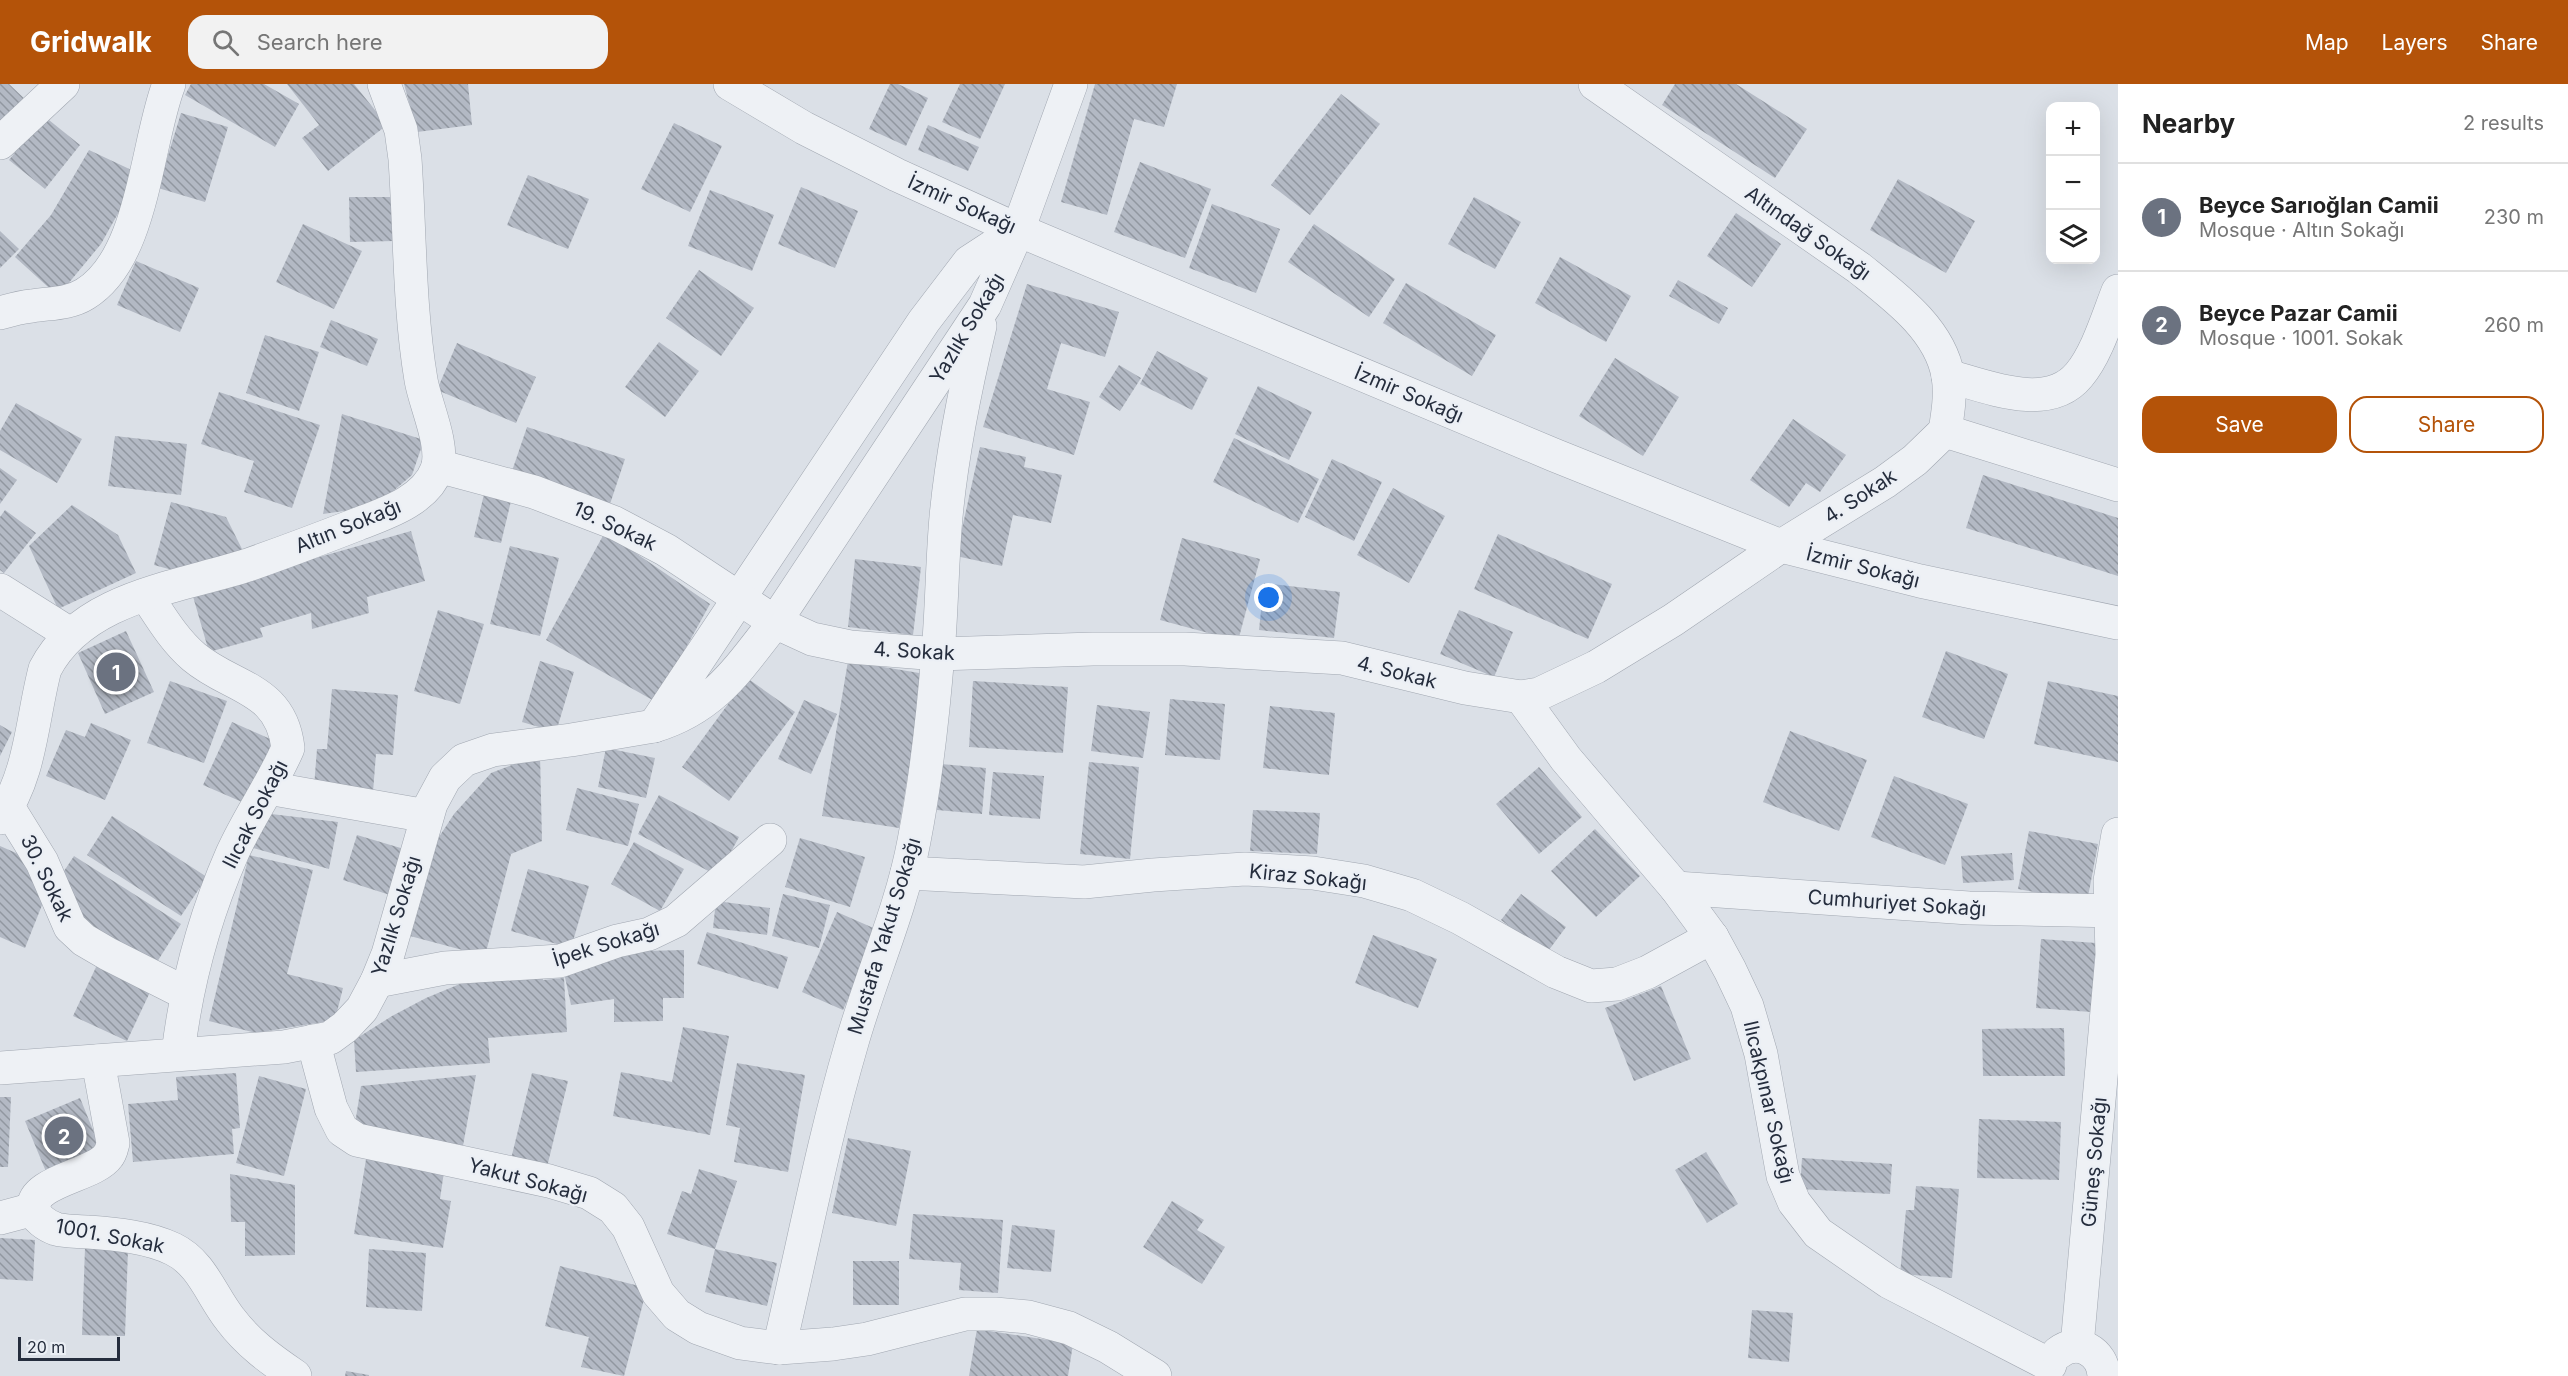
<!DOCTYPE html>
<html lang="en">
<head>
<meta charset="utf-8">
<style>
	:root { --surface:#fff; --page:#f2f2f2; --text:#222; --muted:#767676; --line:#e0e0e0; --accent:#b45309 }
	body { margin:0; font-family:Inter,sans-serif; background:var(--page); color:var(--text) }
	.controls { position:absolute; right:18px; top:18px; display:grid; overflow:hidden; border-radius:12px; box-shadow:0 6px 24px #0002 }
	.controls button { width:54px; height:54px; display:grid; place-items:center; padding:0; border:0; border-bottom:2px solid var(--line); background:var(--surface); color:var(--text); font:30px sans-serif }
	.scale { position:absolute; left:18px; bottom:15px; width:102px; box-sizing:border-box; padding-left:6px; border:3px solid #252d3d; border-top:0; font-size:16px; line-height:21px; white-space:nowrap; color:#252d3d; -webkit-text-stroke:4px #ebeff5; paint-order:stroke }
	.you { position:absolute; left:1269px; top:514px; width:21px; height:21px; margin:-15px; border:4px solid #fff; border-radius:50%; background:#1a73e8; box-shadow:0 0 0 9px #1a73e833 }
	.badge { display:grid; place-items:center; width:39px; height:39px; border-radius:50%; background:var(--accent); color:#fff; font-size:20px; font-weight:700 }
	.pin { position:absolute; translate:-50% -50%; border:3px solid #fff; box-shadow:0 2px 6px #0006 }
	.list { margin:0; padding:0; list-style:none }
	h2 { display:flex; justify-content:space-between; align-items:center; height:78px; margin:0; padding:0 24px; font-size:26px }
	h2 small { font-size:20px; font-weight:400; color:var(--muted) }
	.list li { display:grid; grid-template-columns:39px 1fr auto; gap:18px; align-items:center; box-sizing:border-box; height:108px; padding:0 24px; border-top:2px solid var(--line) }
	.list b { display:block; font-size:22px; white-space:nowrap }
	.list p { margin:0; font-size:20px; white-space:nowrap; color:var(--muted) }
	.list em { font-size:20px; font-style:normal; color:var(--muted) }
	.actions { display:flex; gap:12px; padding:18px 24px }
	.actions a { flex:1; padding:14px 0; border:2px solid var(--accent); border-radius:18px; text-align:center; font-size:21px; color:var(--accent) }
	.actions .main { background:var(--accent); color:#fff }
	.icon { flex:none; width:33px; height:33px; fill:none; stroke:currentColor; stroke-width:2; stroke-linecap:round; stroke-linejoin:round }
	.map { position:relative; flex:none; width:2118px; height:1292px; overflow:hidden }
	header { display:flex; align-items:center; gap:36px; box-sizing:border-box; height:84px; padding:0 30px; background:var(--accent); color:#fff }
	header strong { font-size:28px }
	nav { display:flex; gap:33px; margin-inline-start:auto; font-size:21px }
	.search { width:420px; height:54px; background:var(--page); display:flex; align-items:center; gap:15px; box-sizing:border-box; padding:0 21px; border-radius:18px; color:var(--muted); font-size:22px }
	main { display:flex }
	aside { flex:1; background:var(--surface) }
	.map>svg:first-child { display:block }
	.building { fill:url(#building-back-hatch) }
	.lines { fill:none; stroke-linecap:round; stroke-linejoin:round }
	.minor-casing { stroke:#a1a7b1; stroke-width:34 }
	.minor { stroke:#eef1f5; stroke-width:33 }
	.labels { text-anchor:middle; stroke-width:4.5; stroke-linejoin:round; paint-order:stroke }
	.street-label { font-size:20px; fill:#252d3d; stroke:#ebeff5 }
</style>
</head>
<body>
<header>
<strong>Gridwalk</strong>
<div class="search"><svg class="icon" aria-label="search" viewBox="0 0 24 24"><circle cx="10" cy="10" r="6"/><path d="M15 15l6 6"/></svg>Search here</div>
<nav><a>Map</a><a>Layers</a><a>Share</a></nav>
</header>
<main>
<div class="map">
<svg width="2118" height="1292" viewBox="0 0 2118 1292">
	<defs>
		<pattern id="building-back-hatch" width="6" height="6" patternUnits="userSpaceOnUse" patternTransform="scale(1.5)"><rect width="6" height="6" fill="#b3b9c4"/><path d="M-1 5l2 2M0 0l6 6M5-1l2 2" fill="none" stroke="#9197a0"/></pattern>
	</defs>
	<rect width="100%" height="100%" fill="#dbe0e7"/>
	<g class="building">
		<polygon points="0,0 9,0 30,20 7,43 0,36"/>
		<polygon points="191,0 264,0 299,20 275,63 185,11"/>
		<polygon points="287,0 354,0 387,41 328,87 302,54 319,41"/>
		<polygon points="404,0 468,0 472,41 417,48"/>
		<polygon points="890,0 898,0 928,14 906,62 869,45"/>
		<polygon points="960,0 1005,0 980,55 942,38"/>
		<polygon points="1095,0 1177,0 1164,43 1134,35 1107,131 1061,118"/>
		<polygon points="1675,0 1736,0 1807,45 1775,94 1662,21"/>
		<polygon points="1341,10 1380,40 1310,131 1271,101"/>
		<polygon points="181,29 228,43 205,118 158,104"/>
		<polygon points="44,32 80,61 45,105 9,76"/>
		<polygon points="674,39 722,62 690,128 641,105"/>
		<polygon points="928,41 979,63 968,87 918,66"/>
		<polygon points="89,66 140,90 101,160 58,212 15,173 51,131"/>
		<polygon points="1140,78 1211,105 1185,174 1114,148"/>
		<polygon points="528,91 589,115 568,165 507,141"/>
		<polygon points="1898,95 1975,137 1946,189 1870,146"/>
		<polygon points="801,103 858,127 835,184 778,160"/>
		<polygon points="710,106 774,131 752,187 688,162"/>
		<polygon points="349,113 394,113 395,157 350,158"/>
		<polygon points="1474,113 1521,138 1495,185 1448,160"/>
		<polygon points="1212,120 1280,145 1256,209 1189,184"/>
		<polygon points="1736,129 1781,160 1752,203 1707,172"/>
		<polygon points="303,140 362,167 334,225 276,198"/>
		<polygon points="1314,140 1395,195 1369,233 1288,178"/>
		<polygon points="0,147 19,165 0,184"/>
		<polygon points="1560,173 1631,212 1606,258 1535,219"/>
		<polygon points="136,177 199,204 180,248 117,221"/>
		<polygon points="699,186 754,224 721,272 666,234"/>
		<polygon points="1678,196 1728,224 1719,240 1669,212"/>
		<polygon points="1406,199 1496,251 1472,292 1383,239"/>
		<polygon points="1027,200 1119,228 1105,273 1061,259 1047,305 1090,318 1074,371 983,343"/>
		<polygon points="331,236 378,255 367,282 320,263"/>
		<polygon points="265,251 319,268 299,327 246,309"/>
		<polygon points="659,258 699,287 665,333 625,303"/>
		<polygon points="457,259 536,293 516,339 437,306"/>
		<polygon points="1157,267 1208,294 1192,326 1140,300"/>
		<polygon points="1615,274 1679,313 1643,372 1579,332"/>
		<polygon points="1119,281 1141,294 1120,327 1099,313"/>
		<polygon points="1258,302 1312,328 1289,376 1235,350"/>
		<polygon points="219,308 320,341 292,424 244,408 254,377 201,360"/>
		<polygon points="16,319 82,355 57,399 0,366 0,347"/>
		<polygon points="342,330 424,356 412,391 391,409 351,426 323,430"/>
		<polygon points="1793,335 1846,371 1820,408 1806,399 1789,423 1750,396"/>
		<polygon points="527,343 625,375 610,420 512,387"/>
		<polygon points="115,352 187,360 181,411 108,402"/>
		<polygon points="1234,354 1319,395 1298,439 1213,398"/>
		<polygon points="980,363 1026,373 1024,383 1062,391 1051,439 1013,431 1002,482 956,472"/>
		<polygon points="1332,375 1382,398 1354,457 1305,433"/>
		<polygon points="0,384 17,396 0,420"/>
		<polygon points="1983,391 2118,434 2118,492 1966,444"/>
		<polygon points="1393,404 1445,432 1409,499 1357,471"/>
		<polygon points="484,410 511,417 501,459 474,453"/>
		<polygon points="171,418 226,433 244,469 187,490 154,481"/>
		<polygon points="72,421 118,451 136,489 58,525 29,462"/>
		<polygon points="5,426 36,449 4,489 0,486 0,433"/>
		<polygon points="411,447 425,497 367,513 369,529 312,545 311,529 260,544 263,553 209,568 192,509"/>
		<polygon points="605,448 710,520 656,618 546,556"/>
		<polygon points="1498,450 1612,500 1588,555 1474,505"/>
		<polygon points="1182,454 1260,475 1238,557 1160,536"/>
		<polygon points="510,462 559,474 540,552 490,540"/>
		<polygon points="855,475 921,483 913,551 848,543"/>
		<polygon points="1264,499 1340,508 1334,554 1259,546"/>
		<polygon points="438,526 484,540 460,620 414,607"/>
		<polygon points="1459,526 1513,548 1494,593 1440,570"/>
		<polygon points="126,547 154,608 105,630 78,569"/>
		<polygon points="1946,567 2008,590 1984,655 1922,633"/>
		<polygon points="540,577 574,588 556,648 522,638"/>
		<polygon points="848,577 925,590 899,744 822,732"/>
		<polygon points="747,594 795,628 729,717 682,683"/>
		<polygon points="170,597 227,617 204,679 147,659"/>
		<polygon points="973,597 1068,603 1063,669 969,663"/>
		<polygon points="2048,597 2118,612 2118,678 2034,660"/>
		<polygon points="332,605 398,611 393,671 376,670 373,708 314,703 317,665 327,665"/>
		<polygon points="1170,615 1225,620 1220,676 1165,671"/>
		<polygon points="804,616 837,630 811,690 778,675"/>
		<polygon points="1097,621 1150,628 1143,674 1091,667"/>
		<polygon points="1270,622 1335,629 1329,691 1263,684"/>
		<polygon points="232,638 277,658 249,721 203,701"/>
		<polygon points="91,639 131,656 105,716 46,692 66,646 85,653"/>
		<polygon points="0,641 12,648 0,672"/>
		<polygon points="1790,647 1867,676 1839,747 1763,718"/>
		<polygon points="606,664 655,674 646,714 598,703"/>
		<polygon points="540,670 542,757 511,770 485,872 410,852 435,759 454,730 491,689"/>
		<polygon points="1089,678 1139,683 1130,775 1080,770"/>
		<polygon points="941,680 986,684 982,730 937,726"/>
		<polygon points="1539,683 1582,733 1539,770 1496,720"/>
		<polygon points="993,688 1044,692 1040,735 989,731"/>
		<polygon points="1894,692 1968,720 1945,781 1871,753"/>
		<polygon points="577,704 639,720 628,762 566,746"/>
		<polygon points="659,711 739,753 718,792 638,750"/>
		<polygon points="1253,726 1320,729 1317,770 1250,767"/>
		<polygon points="263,729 338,738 329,785 253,764"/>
		<polygon points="112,732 207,793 181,832 87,771"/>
		<polygon points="1595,745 1640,792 1596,833 1551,787"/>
		<polygon points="2029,747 2098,760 2087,818 2018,805"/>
		<polygon points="357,751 404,765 390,811 343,796"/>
		<polygon points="800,754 865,773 850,823 785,803"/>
		<polygon points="634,758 684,785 660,827 611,800"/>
		<polygon points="0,762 32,776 46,811 25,864 0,853"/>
		<polygon points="2012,769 2014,796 1963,799 1961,772"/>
		<polygon points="249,771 313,786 287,890 343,904 335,936 256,949 209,937"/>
		<polygon points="74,772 181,840 152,886 77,837 60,793"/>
		<polygon points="528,785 589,802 571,864 511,847"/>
		<polygon points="783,810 830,821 819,864 772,852"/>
		<polygon points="1521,810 1566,843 1546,870 1501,836"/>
		<polygon points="716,817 770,824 767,851 713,844"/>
		<polygon points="837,828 878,846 843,926 802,908"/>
		<polygon points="707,848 788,873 778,905 697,880"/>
		<polygon points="1373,851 1437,875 1418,924 1355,899"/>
		<polygon points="2041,855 2096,859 2091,928 2036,924"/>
		<polygon points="684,866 684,914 663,914 663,937 614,938 614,915 571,921 563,884 603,868"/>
		<polygon points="97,881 151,906 127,957 73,932"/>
		<polygon points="542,886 543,896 564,894 567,948 488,954 490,979 356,988 354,956 392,932 426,914 484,890"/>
		<polygon points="1661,902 1691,975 1634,997 1605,924"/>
		<polygon points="683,943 729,952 710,1051 613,1032 621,988 672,998"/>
		<polygon points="2064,944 2065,992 1983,992 1982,945"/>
		<polygon points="737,979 805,991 788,1088 734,1078 740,1044 726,1041"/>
		<polygon points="236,989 240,1044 232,1045 234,1070 133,1078 128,1020 178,1016 176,993"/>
		<polygon points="532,989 568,997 547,1083 511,1075"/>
		<polygon points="476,991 462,1067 354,1046 361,1002"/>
		<polygon points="259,992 306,1005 284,1092 236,1079"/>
		<polygon points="0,1013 11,1013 8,1083 0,1083"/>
		<polygon points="80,1014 102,1068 47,1090 25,1037"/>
		<polygon points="1979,1035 2061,1038 2059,1096 1977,1094"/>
		<polygon points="848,1054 911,1067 896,1142 832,1129"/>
		<polygon points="1706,1068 1738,1120 1707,1139 1675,1086"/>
		<polygon points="367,1069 445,1081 440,1115 451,1117 443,1164 354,1150"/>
		<polygon points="1802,1074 1892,1080 1890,1110 1800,1105"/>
		<polygon points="699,1085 737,1097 715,1165 777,1179 767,1222 705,1208 715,1165 667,1150 682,1107 691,1110"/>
		<polygon points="230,1090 295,1101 295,1171 245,1172 245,1138 231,1138"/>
		<polygon points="1916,1102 1959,1105 1952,1194 1900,1190 1906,1126 1914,1126"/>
		<polygon points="1172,1117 1204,1136 1197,1146 1225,1163 1202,1200 1143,1163"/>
		<polygon points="913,1130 1003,1136 998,1209 959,1206 961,1179 909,1175"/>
		<polygon points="1012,1141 1055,1146 1051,1188 1007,1184"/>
		<polygon points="0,1154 35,1156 33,1197 0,1195"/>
		<polygon points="85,1164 128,1165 125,1252 82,1251"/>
		<polygon points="369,1165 426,1169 422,1227 366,1223"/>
		<rect x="853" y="1177" width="46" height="44"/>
		<polygon points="560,1182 647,1204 624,1292 581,1283 589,1253 545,1242"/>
		<polygon points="1752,1226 1793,1229 1789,1278 1748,1274"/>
		<polygon points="977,1245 1073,1260 1068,1292 969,1292"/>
		<polygon points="346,1287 369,1291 369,1292 345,1292"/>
	</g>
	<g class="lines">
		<defs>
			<g id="minor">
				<polyline points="730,0 804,44 897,91 1018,146 1554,371 1781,462 1920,497 2118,539"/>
				<path d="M1595,0l264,184c35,28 81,61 89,108 3,18 0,37 -3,55"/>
				<polyline points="0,59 63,0"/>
				<path d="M1018,146l-49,32 -45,59 -270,405c60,-18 84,-57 121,-104l210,-317 33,-75 53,-146"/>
				<path d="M0,229c10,-3 21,-6 32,-7 18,-3 37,-2 53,-12 59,-36 61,-151 84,-210"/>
				<path d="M1948,292c38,10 100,37 131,-1 18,-21 29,-59 39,-84"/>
				<polyline points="1945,347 2118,401"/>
				<polyline points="438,382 534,408 615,439 666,466 775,538 812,555 850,563 938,570 1093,565 1185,565 1342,574 1465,604 1521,613 1539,610 1596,583 1673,536 1781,462 1885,398 1915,376 1945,347"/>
				<polyline points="0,506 70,550"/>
				<path d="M146,511c14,21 28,45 48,62 38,32 87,30 94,91 -16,37 -40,70 -56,106 -28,64 -46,132 -54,200"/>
				<polyline points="1521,613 1566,675 1676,804 1712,853 1730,886 1747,922 1761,970 1783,1092 1794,1118 1818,1149 1889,1198 2050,1281"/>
				<polyline points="268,704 427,732"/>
				<polyline points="8,723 42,778 70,843 84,856 108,870 187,910"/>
				<path d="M0,734c31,-42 32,-100 45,-149 37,-72 132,-81 203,-104 37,-13 74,-27 110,-41 29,-11 68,-24 79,-55 8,-23 -12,-65 -16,-89 -12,-72 -11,-148 -16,-221l-4,-29 -17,-46"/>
				<polyline points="907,789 1084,798 1153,791 1245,785 1313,789 1364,797 1412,811 1460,834 1556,888 1591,902 1617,900 1648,888 1712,853"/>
				<polyline points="1676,804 1969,824 2118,827"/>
				<polyline points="377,897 445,884 560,877 617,857 649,850 676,837 770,756"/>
				<polyline points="313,957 331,1024 342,1046 357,1056 549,1097 589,1109 613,1124 628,1143 658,1209 677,1231 698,1244 740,1259 779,1264 833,1260 867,1255 965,1230 995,1230 1028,1233 1069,1244 1108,1263 1155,1292"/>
				<path d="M98,977l15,82c-1,4 -2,10 -5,13 -14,20 -78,25 -74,53 1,9 13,17 22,20 10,3 22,2 32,3 28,2 60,5 85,17 29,14 38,46 57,70 18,24 40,40 65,57"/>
				<polyline points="0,984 284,963 330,954 345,943 362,925 377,897 388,870 431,720 445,694 464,676 493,666 571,656 654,642"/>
				<polyline points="0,1134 34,1125"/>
				<polyline points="2077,1262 2112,871 2110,797 2118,750"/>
				<path d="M779,1264c24,-101 43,-203 72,-302 19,-68 50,-135 63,-205 12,-62 19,-125 24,-188 4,-45 4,-91 8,-136 6,-65 19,-128 34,-191"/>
				<path d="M2058,1269c20,-16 45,-1 46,23"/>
			</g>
		</defs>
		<use href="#minor" class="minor-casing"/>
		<use href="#minor" class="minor"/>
	</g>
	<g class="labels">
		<g class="street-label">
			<text transform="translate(962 120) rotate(24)" y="7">İzmir Sokağı</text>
			<text transform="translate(1808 149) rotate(35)" y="7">Altındağ Sokağı</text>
			<text transform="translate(967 244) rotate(-59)" y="7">Yazlık Sokağı</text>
			<text transform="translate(1409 310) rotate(23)" y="7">İzmir Sokağı</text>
			<text transform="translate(1860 412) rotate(-33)" y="7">4. Sokak</text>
			<text transform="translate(348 442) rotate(-22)" y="7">Altın Sokağı</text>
			<text transform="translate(615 442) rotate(25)" y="7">19. Sokak</text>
			<text transform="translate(1863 483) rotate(14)" y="7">İzmir Sokağı</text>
			<text transform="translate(914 567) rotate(3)" y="7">4. Sokak</text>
			<text transform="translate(1397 588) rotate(14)" y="7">4. Sokak</text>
			<text transform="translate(255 730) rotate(-63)" y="7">Ilıcak Sokağı</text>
			<text transform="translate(1308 793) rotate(6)" y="7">Kiraz Sokağı</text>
			<text transform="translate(47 794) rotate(64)" y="7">30. Sokak</text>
			<text transform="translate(1897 819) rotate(4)" y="7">Cumhuriyet Sokağı</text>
			<text transform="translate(396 832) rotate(-73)" y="7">Yazlık Sokağı</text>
			<text transform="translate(884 852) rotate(-73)" y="7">Mustafa Yakut Sokağı</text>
			<text transform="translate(606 860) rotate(-17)" y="7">İpek Sokağı</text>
			<text transform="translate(1769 1018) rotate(77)" y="7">Ilıcakpınar Sokağı</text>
			<text transform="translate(2094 1078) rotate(-85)" y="7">Güneş Sokağı</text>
			<text transform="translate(528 1096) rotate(15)" y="7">Yakut Sokağı</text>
			<text transform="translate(110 1152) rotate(11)" y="7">1001. Sokak</text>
		</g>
	</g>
</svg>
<div class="controls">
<button>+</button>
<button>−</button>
<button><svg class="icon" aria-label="layers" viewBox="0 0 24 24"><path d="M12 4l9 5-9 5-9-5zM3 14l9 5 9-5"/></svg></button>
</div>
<div class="scale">20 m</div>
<div class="you"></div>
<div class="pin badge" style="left:116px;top:588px;background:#6b7280">1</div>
<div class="pin badge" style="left:64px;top:1052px;background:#6b7280">2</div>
</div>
<aside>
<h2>Nearby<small>2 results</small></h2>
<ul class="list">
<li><span class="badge" style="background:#6b7280">1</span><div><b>Beyce Sarıoğlan Camii</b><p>Mosque · Altın Sokağı</p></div><em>230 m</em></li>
<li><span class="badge" style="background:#6b7280">2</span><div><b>Beyce Pazar Camii</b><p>Mosque · 1001. Sokak</p></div><em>260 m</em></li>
</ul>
<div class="actions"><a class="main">Save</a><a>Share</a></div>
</aside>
</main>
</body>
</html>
